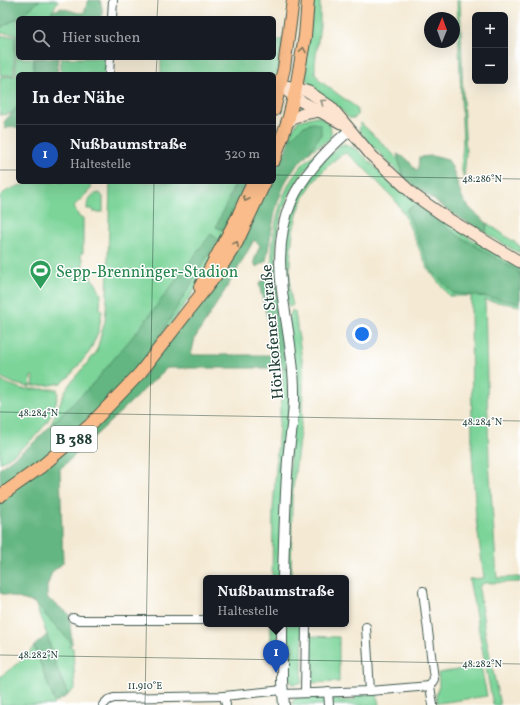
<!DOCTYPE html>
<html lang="de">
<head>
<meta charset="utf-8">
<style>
	:root { --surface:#171b24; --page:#242831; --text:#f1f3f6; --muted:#9ea1a6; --line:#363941; --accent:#ea580c }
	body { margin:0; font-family:Vollkorn,serif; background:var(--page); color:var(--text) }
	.controls { position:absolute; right:12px; top:12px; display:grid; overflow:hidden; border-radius:6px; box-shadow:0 4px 16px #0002 }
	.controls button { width:36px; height:36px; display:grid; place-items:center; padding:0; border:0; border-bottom:1px solid var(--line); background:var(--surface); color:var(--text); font:20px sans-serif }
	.compass { position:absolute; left:424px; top:12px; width:36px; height:36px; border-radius:50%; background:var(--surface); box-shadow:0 4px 16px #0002; rotate:1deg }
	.you { position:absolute; left:362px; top:334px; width:14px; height:14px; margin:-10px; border:3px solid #fff; border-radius:50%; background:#1a73e8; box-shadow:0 0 0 6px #1a73e833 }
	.badge { display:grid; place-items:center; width:26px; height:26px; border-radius:50%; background:var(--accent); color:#fff; font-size:13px; font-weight:700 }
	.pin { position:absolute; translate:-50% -33px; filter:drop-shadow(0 1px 2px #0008) }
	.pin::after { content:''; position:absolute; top:21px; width:14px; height:12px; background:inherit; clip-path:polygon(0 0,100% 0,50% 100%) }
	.popup { position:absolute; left:203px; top:575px; width:146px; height:52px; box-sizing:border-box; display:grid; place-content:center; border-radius:6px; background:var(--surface); filter:drop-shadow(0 1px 3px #0005); font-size:13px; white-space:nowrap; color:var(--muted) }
	.popup b { font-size:15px; color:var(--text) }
	.popup::after { content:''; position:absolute; left:50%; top:100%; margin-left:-8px; border:8px solid transparent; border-top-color:var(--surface) }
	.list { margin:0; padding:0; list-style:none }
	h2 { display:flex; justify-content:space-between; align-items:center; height:52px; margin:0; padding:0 16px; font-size:17px }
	h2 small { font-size:13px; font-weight:400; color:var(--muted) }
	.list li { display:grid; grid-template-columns:26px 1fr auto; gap:12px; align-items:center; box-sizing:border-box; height:60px; padding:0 16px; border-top:1px solid var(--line) }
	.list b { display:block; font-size:15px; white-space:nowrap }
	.list p { margin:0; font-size:13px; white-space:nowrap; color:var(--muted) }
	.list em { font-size:13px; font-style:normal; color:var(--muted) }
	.icon { flex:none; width:22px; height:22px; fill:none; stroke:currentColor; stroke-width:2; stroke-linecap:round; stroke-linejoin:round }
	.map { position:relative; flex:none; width:520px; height:705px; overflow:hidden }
	.search { position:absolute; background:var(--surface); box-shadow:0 4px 16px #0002; left:16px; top:16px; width:260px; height:44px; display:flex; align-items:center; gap:10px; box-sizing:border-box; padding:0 14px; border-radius:6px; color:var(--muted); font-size:15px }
	.panel { position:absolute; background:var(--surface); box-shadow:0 4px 16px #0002; left:16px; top:72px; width:260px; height:112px; border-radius:6px }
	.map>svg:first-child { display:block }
	.green { fill:#7bd499; stroke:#4d8866 }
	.forest { fill:#64b681; stroke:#427a5a }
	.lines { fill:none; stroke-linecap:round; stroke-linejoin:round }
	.minor-casing { stroke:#3f574c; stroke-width:10 }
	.tertiary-casing { stroke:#3f574c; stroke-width:12 }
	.secondary-casing { stroke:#3f574c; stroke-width:13 }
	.primary-casing { stroke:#3f574c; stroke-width:14 }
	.minor { stroke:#fff; stroke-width:8 }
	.tertiary { stroke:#fff; stroke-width:10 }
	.secondary { stroke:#fde4d0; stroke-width:11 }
	.primary { stroke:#f9bc8a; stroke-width:12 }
	.oneway { stroke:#81765b }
	.oneway2 { stroke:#8e9082 }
	.ticks { fill:none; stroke:#1f3d34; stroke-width:1; stroke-opacity:0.45 }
	.labels { text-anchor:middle; stroke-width:3; stroke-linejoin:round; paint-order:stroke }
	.shield { fill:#fff; stroke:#627771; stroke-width:1 }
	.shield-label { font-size:15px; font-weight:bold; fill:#1f3d34 }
	.leisure-label { font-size:16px; fill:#27864d; stroke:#fff; text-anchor:start }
	.street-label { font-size:16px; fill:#1f3d34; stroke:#fff }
	.ticks-label { font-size:10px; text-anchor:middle; fill:#1f3d34; stroke:#fff; stroke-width:3; stroke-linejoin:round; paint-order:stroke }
</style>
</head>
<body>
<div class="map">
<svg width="520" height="705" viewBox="0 0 520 705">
	<rect width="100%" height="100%" fill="#fff"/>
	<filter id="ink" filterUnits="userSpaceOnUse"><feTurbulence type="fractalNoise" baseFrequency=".025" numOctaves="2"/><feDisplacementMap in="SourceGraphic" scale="8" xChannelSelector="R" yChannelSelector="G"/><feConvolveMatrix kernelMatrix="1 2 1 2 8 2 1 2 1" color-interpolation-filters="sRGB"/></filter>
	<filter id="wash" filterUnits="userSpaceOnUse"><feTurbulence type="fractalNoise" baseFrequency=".012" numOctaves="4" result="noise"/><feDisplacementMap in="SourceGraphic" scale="16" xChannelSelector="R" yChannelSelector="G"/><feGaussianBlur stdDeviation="0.9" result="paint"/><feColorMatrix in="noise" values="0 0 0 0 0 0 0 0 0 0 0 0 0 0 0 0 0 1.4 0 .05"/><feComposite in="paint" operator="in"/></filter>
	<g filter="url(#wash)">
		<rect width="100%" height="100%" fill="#f4ead4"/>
		<g class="green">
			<polygon points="40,0 58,0 49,18 18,18"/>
			<polygon points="313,0 320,0 320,25 315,63 315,73 320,81 357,108 357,115 355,118 349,118 334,103 311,87 305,77 305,67"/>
			<polygon points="457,0 460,0 463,98 466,153 464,179 461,167 463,144"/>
			<polygon points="18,18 18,58 46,58 34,59 33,74 18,74 18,106 13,113 0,115 0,77 16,76 16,34 0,33 0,28"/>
			<polygon points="0,36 15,36 14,75 0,75"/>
			<polygon points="284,39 274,92 274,74 161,74 161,58 274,58 274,41"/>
			<polygon points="61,58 108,58 107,74 61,74"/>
			<path d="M316,116c11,3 18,11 14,23l-20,12 11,-17 -8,-11 -11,4 -13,13 2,-8 7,-11z"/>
			<polygon points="361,123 398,159 404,178 364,137 359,129"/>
			<path d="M345,144l13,6 35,35 38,29 89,55v37l-35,-6 4,161 8,117 23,-1v5l-36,1 -3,2 -2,3 6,44 15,73h-7l-24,-126 15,-1 -8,-59 -4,-67 -1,-156h-22l-21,-27 -24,-55 -9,-14 -33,-34 -16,-13c-7,2 -14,9 -19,14 -30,29 -35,58 -37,98 0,12 -1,28 3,40l-2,2 -3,-1 -4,-28 1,-48 10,-31 22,-32 23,-22z"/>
			<path d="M320,151h2c-43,45 -50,78 -44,139l-8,-15 2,-3c-2,-39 9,-101 48,-121z"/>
			<path d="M34,182h57v7l-17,17 5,11 4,1v35h-2v4l2,1v16h7l2,6h1c5,5 5,10 8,14l-1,15 2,2 -3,19 -9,21 -22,27 -7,5 -10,2 -15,1h-3l1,-9 -3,-1 -1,11 -15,-3 -15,-7v-181c11,-10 22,-10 34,-14z"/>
			<polygon points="110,182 236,182 217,227 223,230 244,188 246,182 248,182 223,240 192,294 149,354 167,323 212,234 139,329 112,363 90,387 49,427 53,420 65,391 71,382 96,353 105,321 107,298"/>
			<path d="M100,193l3,4v15h-10v-3h-6c0,-9 3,-15 13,-16z"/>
			<polygon points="487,223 520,246 520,254 486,233"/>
			<polygon points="292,310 295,312 303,366 303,387 302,416 292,497 291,578 286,578 290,467 289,318"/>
			<polygon points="283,368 289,368 290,382 279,578 272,578 273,509"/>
			<path d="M0,381l22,8h35l1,4c-4,32 -32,54 -58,70z"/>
			<polygon points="35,603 72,644 69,646 73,648 75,687 74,689 68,695 56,667 47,635"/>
			<rect x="271" y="624" width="7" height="33"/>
			<polygon points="285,624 303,624 302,683 292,684 292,681 286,680"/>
			<polygon points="309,636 339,637 339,682 308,683"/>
			<polygon points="34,646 55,703 53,705 0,705 0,677 27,656"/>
			<polygon points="481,666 487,696 439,703 437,702 436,694 439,686 438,673"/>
			<polygon points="377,693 379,705 332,705 333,698 339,695 339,701 355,700 355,694"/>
			<polygon points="321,696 326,702 326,705 292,705 293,700 299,697"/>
		</g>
		<g class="forest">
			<polygon points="0,0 40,0 23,15 0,28"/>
			<polygon points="88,0 100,0 102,8 102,18 49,18 52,11 62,8 78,13 84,13"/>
			<polygon points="58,58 57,74 33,74 34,59"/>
			<polygon points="18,106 18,129 13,126 5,129 4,122"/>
			<polygon points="313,123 321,125 321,134 310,151 293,170 286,181 278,201 275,212 266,261 256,267 254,261 260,245 254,240 229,284 195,338 191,355 271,355 274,348 259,284 270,275 278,290 289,368 167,368 60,469 63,563 52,572 47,587 47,598 69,614 72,644 35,603 0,593 0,501 145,374 270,182 274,182 274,173 285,152 289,140 302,127"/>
			<path d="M397,154l10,5 9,11h2l1,-13 13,-1 16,4c8,12 9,28 16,41 6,9 15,15 23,22l-1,10 -33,-19 -49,-36z"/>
			<polygon points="236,182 246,182 244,188 223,230 216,227"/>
			<polygon points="414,205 459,236 518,271 520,276 520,303 486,297 453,293 431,270 406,210"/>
			<polygon points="211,234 218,239 149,354 105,403 47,456 0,490 0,468 32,444 90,387 139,329"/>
			<polygon points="47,635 56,667 68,695 55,703 34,646"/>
		</g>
	</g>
	<g filter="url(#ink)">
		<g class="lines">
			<defs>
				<g id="minor">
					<polyline points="112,18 113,0"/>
					<polyline points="109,74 110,58"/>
					<polyline points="423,591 434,679 430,686 433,705"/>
					<polyline points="73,618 79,620 206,620"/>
					<polyline points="366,627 370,691"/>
					<polyline points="328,692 329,705"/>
					<polyline points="305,693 306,624"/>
					<polyline points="283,694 370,691 430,686"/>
					<polyline points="224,696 226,705"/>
					<polyline points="103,705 108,700 114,698 224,696 283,690"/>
				</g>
				<g id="tertiary">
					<path d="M283,578c1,-39 2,-79 5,-118 2,-23 7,-47 6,-69 0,-34 -8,-67 -12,-100 -9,-74 12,-113 68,-161"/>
					<polyline points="282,624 282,682 284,705"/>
				</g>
				<g id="secondary">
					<polyline points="280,85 296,88 309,92 331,107 371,155 414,195 447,218 520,262"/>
					<polyline points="287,91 299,100 341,123"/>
					<polyline points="287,122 303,114 319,111"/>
				</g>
				<g id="primary">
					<polyline points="274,110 284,68 293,0"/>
					<polyline points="274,160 289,117 296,88 305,36 308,0"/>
					<polyline points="200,287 238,216 253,182"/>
					<polyline points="0,496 42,466 90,425 140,373 216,275 237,242 265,182"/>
				</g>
			</defs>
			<use href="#minor" class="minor-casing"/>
			<use href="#tertiary" class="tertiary-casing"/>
			<use href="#secondary" class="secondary-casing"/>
			<use href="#primary" class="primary-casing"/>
			<use href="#minor" class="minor"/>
			<use href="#tertiary" class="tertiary"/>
			<use href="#secondary" class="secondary"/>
			<use href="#primary" class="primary"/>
		</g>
		<defs><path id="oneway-chevron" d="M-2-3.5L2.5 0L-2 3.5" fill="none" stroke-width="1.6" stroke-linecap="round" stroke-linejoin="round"/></defs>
		<g class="oneway">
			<use href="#oneway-chevron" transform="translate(303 50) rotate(-80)"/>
			<use href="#oneway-chevron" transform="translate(246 199) rotate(115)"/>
			<use href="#oneway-chevron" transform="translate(236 244) rotate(-60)"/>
		</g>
		<use class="oneway2" href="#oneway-chevron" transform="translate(323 102) rotate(-146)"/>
	</g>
	<path class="ticks" d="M157,18l1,-18M156,74l1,-16M0,170h18M274,175l246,4M0,412l520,9M0,655l520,9M145,705l9,-523"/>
	<defs>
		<symbol id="stadium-pin" viewBox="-11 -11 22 30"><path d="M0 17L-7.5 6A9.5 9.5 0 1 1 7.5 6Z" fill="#2e9e5b" stroke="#fff"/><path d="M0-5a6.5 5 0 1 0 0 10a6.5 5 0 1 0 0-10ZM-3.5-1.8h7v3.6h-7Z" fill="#fff"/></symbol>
	</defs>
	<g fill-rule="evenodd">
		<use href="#stadium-pin" x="28" y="258" width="25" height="34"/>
	</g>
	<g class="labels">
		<rect class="shield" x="51" y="426" width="46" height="26" rx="3"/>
		<g class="shield-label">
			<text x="74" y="444">B 388</text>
		</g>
		<g class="leisure-label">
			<text x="56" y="277">Sepp-Brenninger-Stadion</text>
		</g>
		<g class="street-label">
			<text transform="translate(271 332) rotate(-95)" y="6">Hörlkofener Straße</text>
		</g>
	</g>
	<g class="ticks-label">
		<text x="482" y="182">48.286°N</text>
		<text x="38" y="416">48.284°N</text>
		<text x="482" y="425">48.284°N</text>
		<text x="38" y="658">48.282°N</text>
		<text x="482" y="667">48.282°N</text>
		<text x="145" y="689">11.910°E</text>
	</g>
</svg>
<div class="controls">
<button>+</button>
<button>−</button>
</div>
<svg class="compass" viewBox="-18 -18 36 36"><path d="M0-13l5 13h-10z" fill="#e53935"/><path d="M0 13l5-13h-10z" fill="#9ea1a6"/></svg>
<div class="you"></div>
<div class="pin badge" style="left:276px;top:673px;background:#1a4fb4">1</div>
<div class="popup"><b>Nußbaumstraße</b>Haltestelle</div>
<div class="search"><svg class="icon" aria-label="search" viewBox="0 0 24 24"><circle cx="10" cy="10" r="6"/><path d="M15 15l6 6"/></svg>Hier suchen</div>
<section class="panel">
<h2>In der Nähe<small></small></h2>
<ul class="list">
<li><span class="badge" style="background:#1a4fb4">1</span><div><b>Nußbaumstraße</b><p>Haltestelle</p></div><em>320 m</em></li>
</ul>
</section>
</div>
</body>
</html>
